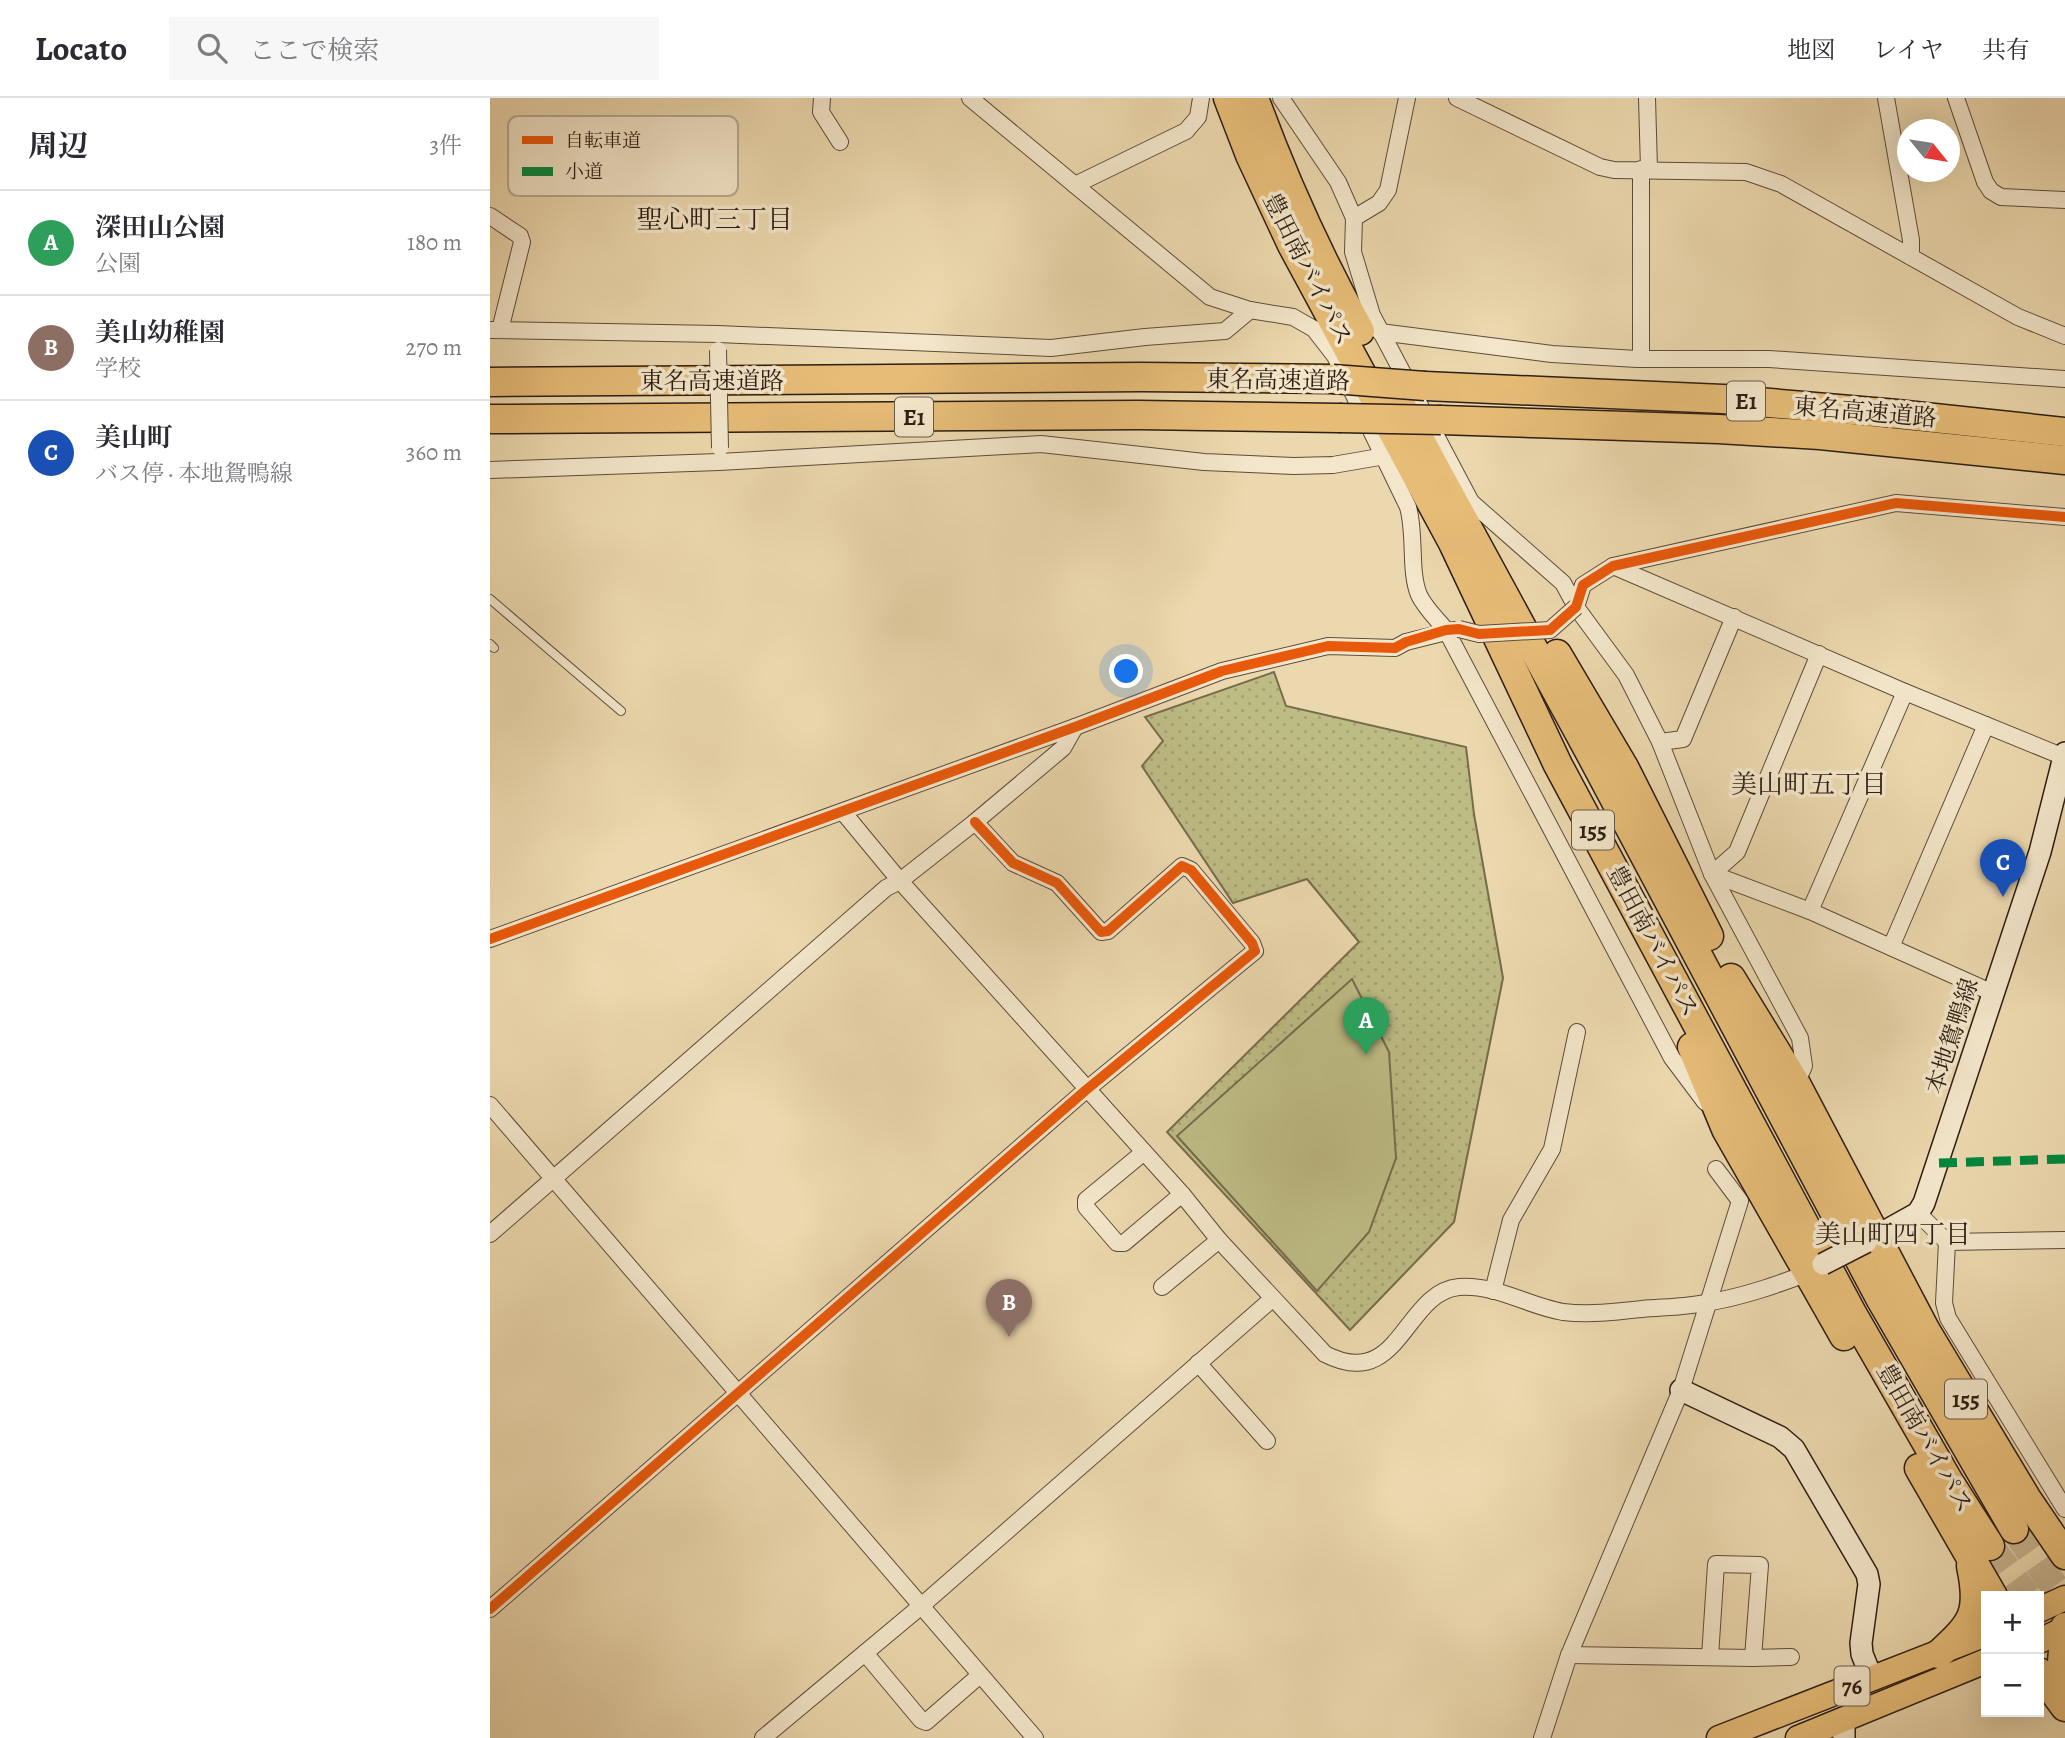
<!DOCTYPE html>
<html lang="ja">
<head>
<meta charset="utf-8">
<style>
	:root { --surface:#fff; --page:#f7f7f7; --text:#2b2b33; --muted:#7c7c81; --line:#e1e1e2; --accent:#8f2418 }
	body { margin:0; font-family:Alegreya,"Noto Serif JP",serif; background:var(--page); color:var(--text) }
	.controls { position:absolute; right:21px; bottom:21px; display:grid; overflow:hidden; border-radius:0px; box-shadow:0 7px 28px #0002 }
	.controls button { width:63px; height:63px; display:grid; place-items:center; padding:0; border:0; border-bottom:2px solid var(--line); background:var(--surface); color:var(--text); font:35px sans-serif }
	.compass { position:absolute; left:1407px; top:21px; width:63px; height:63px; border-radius:50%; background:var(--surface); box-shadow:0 7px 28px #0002; rotate:120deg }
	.you { position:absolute; left:637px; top:574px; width:24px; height:24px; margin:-18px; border:5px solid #fff; border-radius:50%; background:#1a73e8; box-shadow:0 0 0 10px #1a73e833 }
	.badge { display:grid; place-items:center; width:46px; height:46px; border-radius:50%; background:var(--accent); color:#fff; font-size:23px; font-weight:700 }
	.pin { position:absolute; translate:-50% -58px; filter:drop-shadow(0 2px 4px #0008) }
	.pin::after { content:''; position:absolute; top:37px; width:24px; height:21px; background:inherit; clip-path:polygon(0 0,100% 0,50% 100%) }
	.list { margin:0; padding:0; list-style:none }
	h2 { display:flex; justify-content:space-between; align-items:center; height:91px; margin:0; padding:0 28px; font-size:30px }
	h2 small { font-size:23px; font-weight:400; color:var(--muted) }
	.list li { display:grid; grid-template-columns:46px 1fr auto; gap:21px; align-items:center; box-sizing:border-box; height:105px; padding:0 28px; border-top:2px solid var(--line) }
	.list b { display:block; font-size:26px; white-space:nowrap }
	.list p { margin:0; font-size:23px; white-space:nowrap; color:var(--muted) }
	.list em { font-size:23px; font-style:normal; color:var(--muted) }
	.icon { flex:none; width:38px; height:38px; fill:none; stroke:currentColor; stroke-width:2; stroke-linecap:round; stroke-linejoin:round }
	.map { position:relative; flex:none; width:1575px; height:1640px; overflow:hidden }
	header { display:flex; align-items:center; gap:42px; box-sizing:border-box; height:98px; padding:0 35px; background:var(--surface); border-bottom:2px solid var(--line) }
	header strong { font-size:33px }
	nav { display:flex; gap:38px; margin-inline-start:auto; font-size:24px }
	.search { width:490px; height:63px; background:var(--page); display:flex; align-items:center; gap:18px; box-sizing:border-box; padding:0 24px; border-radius:0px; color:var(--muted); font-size:26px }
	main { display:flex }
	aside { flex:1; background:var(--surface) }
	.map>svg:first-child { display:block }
	.grass { fill:url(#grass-dots); stroke:#766c4c; stroke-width:2 }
	.garden { fill:#bebc85; stroke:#766c4c; stroke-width:2 }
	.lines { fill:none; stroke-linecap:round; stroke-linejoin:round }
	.highway-tunnel { stroke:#c6b38f; stroke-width:28; stroke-dasharray:28 14; stroke-linecap:butt }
	.lane-casing { stroke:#5d4c3a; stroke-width:10 }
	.street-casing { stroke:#5d4c3a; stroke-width:18 }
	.secondary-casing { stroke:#2d1d13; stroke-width:24 }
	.primary-casing { stroke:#2d1d13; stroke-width:27 }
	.highway-casing { stroke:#2d1d13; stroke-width:31 }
	.lane { stroke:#f3e6ca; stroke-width:8 }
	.street { stroke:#f3e6ca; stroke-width:16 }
	.secondary { stroke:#f3e6ca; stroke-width:21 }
	.primary { stroke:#e6bc77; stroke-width:24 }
	.highway { stroke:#e6bc77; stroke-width:28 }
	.street-bridge-casing { stroke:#5d4c3a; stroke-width:18; stroke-linecap:butt }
	.secondary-bridge-casing { stroke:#2d1d13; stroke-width:24; stroke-linecap:butt }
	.highway-bridge-casing { stroke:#2d1d13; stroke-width:31; stroke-linecap:butt }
	.street-bridge { stroke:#f3e6ca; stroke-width:16 }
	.secondary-bridge { stroke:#f3e6ca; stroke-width:21 }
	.highway-bridge { stroke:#e6bc77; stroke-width:28 }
	.quiet { stroke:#00873e; stroke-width:9; stroke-dasharray:18 9; stroke-linecap:butt }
	.cycleway-casing { stroke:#f3e6ca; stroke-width:15 }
	.cycleway { stroke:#e8590c; stroke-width:10 }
	.labels { text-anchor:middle; stroke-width:7; stroke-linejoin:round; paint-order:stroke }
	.shield { fill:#f3e6ca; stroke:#68594a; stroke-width:2 }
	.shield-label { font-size:23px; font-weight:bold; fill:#2d1d13 }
	.street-label { font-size:24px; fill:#2d1d13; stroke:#f3e6ca }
	.neighbourhood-label { font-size:26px; fill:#2d1d13; stroke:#f3e6ca }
	.key { fill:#f3e6ca; stroke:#b8aa93; stroke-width:2 }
	.key-label { font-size:19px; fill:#2d1d13 }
</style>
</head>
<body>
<header>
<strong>Locato</strong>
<div class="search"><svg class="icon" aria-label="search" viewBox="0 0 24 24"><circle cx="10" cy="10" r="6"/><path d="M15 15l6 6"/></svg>ここで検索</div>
<nav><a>地図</a><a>レイヤ</a><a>共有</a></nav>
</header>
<main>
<aside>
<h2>周辺<small>3件</small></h2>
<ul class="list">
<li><span class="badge" style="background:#2e9e5b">A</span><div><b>深田山公園</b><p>公園</p></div><em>180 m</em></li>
<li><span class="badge" style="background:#8d6e63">B</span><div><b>美山幼稚園</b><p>学校</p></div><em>270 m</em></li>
<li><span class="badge" style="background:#1a4fb4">C</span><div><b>美山町</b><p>バス停 · 本地鴛鴨線</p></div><em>360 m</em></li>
</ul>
</aside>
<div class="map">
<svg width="1575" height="1640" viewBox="0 0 1575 1640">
	<defs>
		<pattern id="grass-dots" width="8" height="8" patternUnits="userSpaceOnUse" patternTransform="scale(1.75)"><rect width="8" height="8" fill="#bebc85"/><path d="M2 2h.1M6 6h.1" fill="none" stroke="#a4a172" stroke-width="1.8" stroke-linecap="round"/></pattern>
	</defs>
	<rect width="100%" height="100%" fill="#ecd8ae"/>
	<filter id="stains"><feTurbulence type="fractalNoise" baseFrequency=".00286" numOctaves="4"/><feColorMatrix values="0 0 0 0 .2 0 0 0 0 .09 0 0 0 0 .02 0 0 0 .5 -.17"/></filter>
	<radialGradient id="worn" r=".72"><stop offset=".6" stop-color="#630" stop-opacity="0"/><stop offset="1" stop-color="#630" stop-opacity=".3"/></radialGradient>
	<polygon class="grass" points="784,574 796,608 976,649 984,716 1013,880 964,1124 860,1232 677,1034 869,844 817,781 743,805 652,668 673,643 655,619"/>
	<polygon class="garden" points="862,881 899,954 906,1060 879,1134 827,1193 687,1038"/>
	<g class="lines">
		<g class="highway-tunnel">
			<polyline points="1524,1431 1575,1503"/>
			<polyline points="1500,1448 1537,1498"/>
		</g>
		<defs>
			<g id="lane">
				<polyline points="0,501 131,613"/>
				<polyline points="0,546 4,550"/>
			</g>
			<g id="street">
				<polyline points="332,0 331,14 350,44"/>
				<path d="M480,0l240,199 40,13 43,7 21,12 21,27 73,151c8,28 1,64 11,88 6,13 18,24 27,35l226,428 33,44"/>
				<polyline points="791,0 848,84 864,120 863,154 882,217 981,404 1073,485 1086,509 1136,577 1170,644 1222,776 1310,940 1314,968 1306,986"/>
				<polyline points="967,0 1110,69 1124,72 1256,74 1291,86 1528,219 1575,238"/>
				<polyline points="1157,0 1159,71"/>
				<polyline points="1396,0 1421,142 1421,159"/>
				<polyline points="1466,0 1495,84 1501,93 1511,99 1575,102"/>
				<polyline points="1151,71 1151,261"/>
				<polyline points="585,87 696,33 708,19 711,0"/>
				<polyline points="0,118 30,138 32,144 10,232"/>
				<polyline points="864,120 889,105 898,92 917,0"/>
				<polyline points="0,232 228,236 561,250 655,239 735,233 760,212"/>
				<polyline points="890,234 1062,256 1147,261 1279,261 1575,281"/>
				<polyline points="0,372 229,364 551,346 714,364 804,368 843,367 895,358"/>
				<polyline points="1123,468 1415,594 1574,659"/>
				<polyline points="1086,509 1093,487 1123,468 1406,405 1575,419"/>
				<polyline points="1329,556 1247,754 1222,776 1320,813 1503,895"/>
				<polyline points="1170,644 1193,641 1244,519"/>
				<path d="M353,714l57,69 282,313 37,46 106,114c75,39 79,-62 134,-67 36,-3 69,19 104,25 26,3 52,0 79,-3 23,-2 47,-2 69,-7 34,-6 65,-17 97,-29"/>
				<polyline points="1320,813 1415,594"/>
				<polyline points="0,841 585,629 732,573 838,548 905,550 916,544 964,532"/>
				<polyline points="1401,849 1496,627"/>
				<polyline points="0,1007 545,1640"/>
				<polyline points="654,1054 596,1102 596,1109 627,1145 634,1145 692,1096"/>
				<polyline points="1428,1115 1457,1144 1575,1142"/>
				<polyline points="0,1136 396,790 410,783 485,724 573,650 585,629"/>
				<polyline points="1457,1144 1454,1205 1458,1220 1575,1411"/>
				<polyline points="672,1189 729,1142"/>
				<polyline points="1003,1193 1021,1122 1062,1051 1087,934"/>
				<polyline points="708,1265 777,1343"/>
				<polyline points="0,1511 596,992 765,853 762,845 701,772 692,768 618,833 611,834 567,785 523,765 485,724"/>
				<polyline points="375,1555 431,1622 436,1624 490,1577"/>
				<polyline points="1079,1557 1263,1560 1301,1559"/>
				<polyline points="1220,1559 1226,1466 1270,1467 1263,1560"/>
				<polyline points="273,1640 430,1509 782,1201"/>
				<polyline points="1052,1640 1079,1557 1191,1292 1250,1103 1226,1071"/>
			</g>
			<g id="secondary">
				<polyline points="1376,1144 1428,1115 1434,1105 1550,754 1575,655"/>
				<polyline points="1191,1292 1290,1339 1304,1351 1377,1476 1379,1486 1371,1545 1372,1556 1382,1581"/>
				<polyline points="1354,1640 1354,1622"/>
			</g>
			<g id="primary">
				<polyline points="1549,1512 1575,1500"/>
				<polyline points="1549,1543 1575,1531"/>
				<polyline points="1229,1640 1496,1536"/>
				<polyline points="1308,1640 1496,1563"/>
			</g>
			<g id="highway">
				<polyline points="738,0 760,57 802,147 963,445 1068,667 1363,1217 1458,1382 1500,1448"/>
				<path d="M764,0c29,79 65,159 106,233"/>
				<polyline points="0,284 651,279 843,281"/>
				<polyline points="935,288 1233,301 1407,316 1575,334"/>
				<polyline points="908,302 1098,651 1390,1200 1524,1431"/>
				<polyline points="0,321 649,317 849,320"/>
				<polyline points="951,322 1228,331 1330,337 1575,362"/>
				<polyline points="1067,556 1135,671 1219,838"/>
				<polyline points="1241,880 1306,986 1436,1233 1537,1401 1575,1457"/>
				<polyline points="1202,949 1236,1031 1354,1238"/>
				<polyline points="1429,1370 1503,1498"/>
				<polyline points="1575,1529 1572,1564 1575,1582"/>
				<path d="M1449,1556c34,-31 42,-41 32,-88"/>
				<polyline points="1549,1574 1575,1609"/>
			</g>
		</defs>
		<use href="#lane" class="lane-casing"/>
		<use href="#street" class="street-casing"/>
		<use href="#secondary" class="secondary-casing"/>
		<use href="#primary" class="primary-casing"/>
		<use href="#highway" class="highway-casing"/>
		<use href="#lane" class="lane"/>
		<use href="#street" class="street"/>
		<use href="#secondary" class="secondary"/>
		<use href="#primary" class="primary"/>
		<use href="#highway" class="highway"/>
		<defs>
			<g id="street-bridge">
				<polyline points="228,252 230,350"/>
				<polyline points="969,531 989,536 1060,532 1086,509"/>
			</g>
			<polyline id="secondary-bridge" points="1333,1166 1376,1144"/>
			<g id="highway-bridge">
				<polyline points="843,281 935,288"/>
				<polyline points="849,320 951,322"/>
			</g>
		</defs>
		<use href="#street-bridge" class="street-bridge-casing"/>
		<use href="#secondary-bridge" class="secondary-bridge-casing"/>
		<use href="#highway-bridge" class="highway-bridge-casing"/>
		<use href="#street-bridge" class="street-bridge"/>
		<use href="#secondary-bridge" class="secondary-bridge"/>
		<use href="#highway-bridge" class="highway-bridge"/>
		<polyline class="quiet" points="1449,1065 1575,1061"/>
		<defs>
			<g id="cycleway">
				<polyline points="0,841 585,629 732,573 838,548 905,550 916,544 956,532 969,531 989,536 1060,532 1086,509 1093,487 1123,468 1406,405 1575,419"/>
				<polyline points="0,1511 596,992 765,853 762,845 701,772 692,768 618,833 611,834 567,785 523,765 485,724"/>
			</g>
		</defs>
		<use href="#cycleway" class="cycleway-casing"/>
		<use href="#cycleway" class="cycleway"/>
	</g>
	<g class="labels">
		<g class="shield">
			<rect x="1237" y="283.5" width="38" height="39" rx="5"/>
			<rect x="405" y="299.5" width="38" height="39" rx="5"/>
			<rect x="1082" y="712.5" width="42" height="39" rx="5"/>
			<rect x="1455" y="1281.5" width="42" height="39" rx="5"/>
			<rect x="1344.5" y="1568.5" width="35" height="39" rx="5"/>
		</g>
		<g class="shield-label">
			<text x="1256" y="311">E1</text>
			<text x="424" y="327">E1</text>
			<text x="1103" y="740">155</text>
			<text x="1476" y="1309">155</text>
			<text x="1362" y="1596">76</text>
		</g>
		<g class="street-label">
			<text transform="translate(818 171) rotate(63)" y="8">豊田南バイパス</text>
			<text transform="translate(788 282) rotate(1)" y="8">東名高速道路</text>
			<text x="222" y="291">東名高速道路</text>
			<text transform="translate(1375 314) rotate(5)" y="8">東名高速道路</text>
			<text transform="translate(1163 843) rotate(62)" y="8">豊田南バイパス</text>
			<text transform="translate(1462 938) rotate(-72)" y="8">本地鴛鴨線</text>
			<text transform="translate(1435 1340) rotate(60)" y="8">豊田南バイパス</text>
		</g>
		<g class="neighbourhood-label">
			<text x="225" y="130">聖心町三丁目</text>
			<text x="1319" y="695">美山町五丁目</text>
			<text x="1403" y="1145">美山町四丁目</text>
		</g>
	</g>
	<rect x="18" y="18" width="230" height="80" rx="10" class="key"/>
	<rect x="32" y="38" width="31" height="8" fill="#e8590c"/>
	<rect x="32" y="69" width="31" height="9" fill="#00873e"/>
	<g class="key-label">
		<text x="75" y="49">自転車道</text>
		<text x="75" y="80">小道</text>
	</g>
	<rect width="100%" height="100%" filter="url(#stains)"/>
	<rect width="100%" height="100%" fill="url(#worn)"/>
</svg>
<div class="controls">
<button>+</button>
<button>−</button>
</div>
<svg class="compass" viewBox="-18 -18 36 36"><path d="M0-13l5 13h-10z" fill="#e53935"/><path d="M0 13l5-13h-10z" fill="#7c7c81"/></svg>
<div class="you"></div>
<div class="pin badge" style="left:876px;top:957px;background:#2e9e5b">A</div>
<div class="pin badge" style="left:519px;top:1239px;background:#8d6e63">B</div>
<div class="pin badge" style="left:1513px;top:799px;background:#1a4fb4">C</div>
</div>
</main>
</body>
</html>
